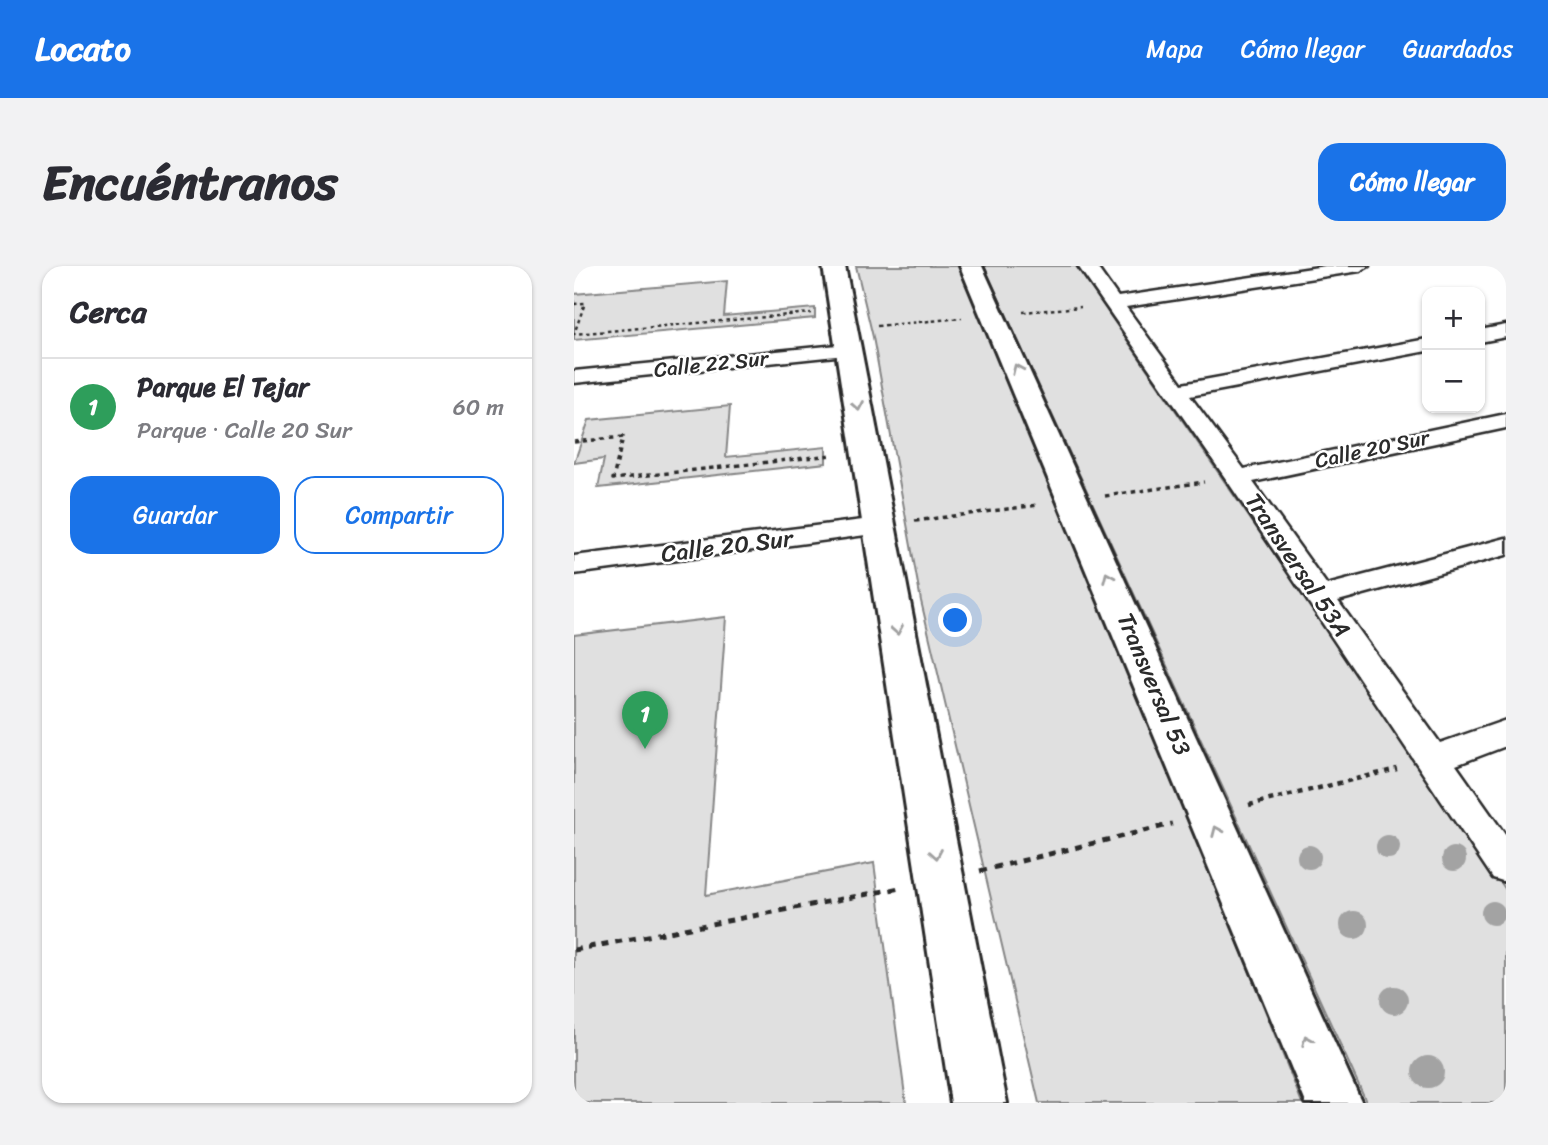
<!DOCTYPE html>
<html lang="es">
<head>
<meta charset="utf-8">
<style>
	:root { --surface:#fff; --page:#f2f2f3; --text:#2b2b33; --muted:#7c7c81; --line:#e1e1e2; --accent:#1a73e8 }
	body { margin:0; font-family:Sriracha,sans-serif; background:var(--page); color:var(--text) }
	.controls { position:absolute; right:21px; top:21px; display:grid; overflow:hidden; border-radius:14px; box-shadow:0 2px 5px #0004 }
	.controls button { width:63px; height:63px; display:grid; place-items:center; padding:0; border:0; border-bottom:2px solid var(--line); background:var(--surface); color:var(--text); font:35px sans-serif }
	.you { position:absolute; left:382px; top:355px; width:24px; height:24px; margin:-18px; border:5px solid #fff; border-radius:50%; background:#1a73e8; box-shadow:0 0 0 10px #1a73e833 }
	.badge { display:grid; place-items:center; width:46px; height:46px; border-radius:50%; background:var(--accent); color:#fff; font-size:23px; font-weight:700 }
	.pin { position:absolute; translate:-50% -58px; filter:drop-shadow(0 2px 4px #0008) }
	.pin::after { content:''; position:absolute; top:37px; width:24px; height:21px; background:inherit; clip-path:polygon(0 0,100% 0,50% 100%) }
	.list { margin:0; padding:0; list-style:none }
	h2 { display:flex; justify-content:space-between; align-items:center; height:91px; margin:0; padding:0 28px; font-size:30px }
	h2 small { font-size:23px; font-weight:400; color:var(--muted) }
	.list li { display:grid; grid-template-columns:46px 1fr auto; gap:21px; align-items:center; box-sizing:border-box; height:98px; padding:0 28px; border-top:2px solid var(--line) }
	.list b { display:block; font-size:26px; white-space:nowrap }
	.list p { margin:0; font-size:23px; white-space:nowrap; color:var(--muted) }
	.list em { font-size:23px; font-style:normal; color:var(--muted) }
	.actions { display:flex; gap:14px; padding:21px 28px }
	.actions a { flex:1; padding:16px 0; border:2px solid var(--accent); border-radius:21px; text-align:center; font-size:24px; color:var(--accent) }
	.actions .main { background:var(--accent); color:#fff }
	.map { position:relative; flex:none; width:932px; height:837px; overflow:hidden; border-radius:21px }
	header { display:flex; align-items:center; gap:42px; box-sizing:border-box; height:98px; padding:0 35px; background:var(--accent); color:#fff }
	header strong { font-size:33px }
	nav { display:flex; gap:38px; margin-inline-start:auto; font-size:24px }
	.intro { display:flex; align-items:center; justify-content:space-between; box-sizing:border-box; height:168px; padding:0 42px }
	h1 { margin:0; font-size:49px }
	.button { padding:18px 32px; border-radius:21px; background:var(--accent); color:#fff; font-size:24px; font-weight:700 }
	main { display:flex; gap:42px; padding:0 42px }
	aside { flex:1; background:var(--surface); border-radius:21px; box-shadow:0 2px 5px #0004 }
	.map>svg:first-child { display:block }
	.green { fill:#e0e0e0; stroke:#868686; stroke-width:2 }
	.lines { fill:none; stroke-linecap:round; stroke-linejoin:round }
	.minor-casing { stroke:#2b2b2b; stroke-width:5 }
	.tertiary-casing { stroke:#2b2b2b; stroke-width:6 }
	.path-far3 { stroke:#2b2b2b; stroke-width:2.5; stroke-dasharray:3.5 3.5; stroke-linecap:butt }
	.path-far2 { stroke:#2b2b2b; stroke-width:3.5; stroke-dasharray:4.5 4.5; stroke-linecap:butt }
	.path-far1 { stroke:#2b2b2b; stroke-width:4.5; stroke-dasharray:5 5; stroke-linecap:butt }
	.path { stroke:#2b2b2b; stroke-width:5; stroke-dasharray:7 7; stroke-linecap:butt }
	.minor { fill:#fff; fill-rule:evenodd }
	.tertiary { fill:#fff; fill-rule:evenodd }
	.tree { fill:#a3a3a3 }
	.oneway { stroke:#a0a0a0 }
	.labels { text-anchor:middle; stroke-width:5; stroke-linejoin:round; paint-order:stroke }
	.far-street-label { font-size:21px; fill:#2b2b2b; stroke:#fff }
	.street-label { font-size:24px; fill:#2b2b2b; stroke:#fff }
</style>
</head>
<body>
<header>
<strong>Locato</strong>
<nav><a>Mapa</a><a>Cómo llegar</a><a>Guardados</a></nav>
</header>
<div class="intro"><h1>Encuéntranos</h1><a class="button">Cómo llegar</a></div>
<main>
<aside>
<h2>Cerca<small></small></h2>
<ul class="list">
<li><span class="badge" style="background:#2e9e5b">1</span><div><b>Parque El Tejar</b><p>Parque · Calle 20 Sur</p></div><em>60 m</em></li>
</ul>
<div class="actions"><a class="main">Guardar</a><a>Compartir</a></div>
</aside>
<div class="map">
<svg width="932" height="837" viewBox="0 0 932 837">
	<rect width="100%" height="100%" fill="#fff"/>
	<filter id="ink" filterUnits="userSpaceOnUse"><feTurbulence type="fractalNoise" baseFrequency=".0143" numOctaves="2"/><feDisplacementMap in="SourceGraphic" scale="14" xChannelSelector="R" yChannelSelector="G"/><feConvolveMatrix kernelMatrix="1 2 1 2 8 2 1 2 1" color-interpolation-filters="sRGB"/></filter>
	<g filter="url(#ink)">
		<g class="green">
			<polygon points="282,0 391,0 454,150 728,837 465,837 347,335 299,71"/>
			<polygon points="410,0 502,0 932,624 932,837 793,837"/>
			<polygon points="153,15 150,50 241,42 241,52 0,74 0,28"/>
			<polygon points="156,140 152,191 252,181 252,197 24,222 30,193 0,197 15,154"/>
			<polygon points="152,351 132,629 300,597 332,837 0,837 0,369"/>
		</g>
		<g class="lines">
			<defs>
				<g id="minor">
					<polygon points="504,0 522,0 544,31 751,0 795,0 786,5 552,41 608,118 853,73 853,85 616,130 670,203 932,148 932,162 679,216 753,319 932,272 932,289 764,335 866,477 932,454 932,480 882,499 932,570 932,616 919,612 652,213"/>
					<polygon points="932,59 932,71 906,76 906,64"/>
					<polygon points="274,78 281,80 284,84 281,88 0,117 0,105"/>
					<polygon points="305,252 314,254 318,260 314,266 0,308 0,290"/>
				</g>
				<g id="tertiary">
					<polygon points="249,0 271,0 433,837 377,837"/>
					<polygon points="386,0 408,0 788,837 732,837"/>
				</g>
			</defs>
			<use href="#minor" class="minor-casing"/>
			<use href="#tertiary" class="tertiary-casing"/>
			<g class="path-far3">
				<polyline points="0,38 11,37 0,68 237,47"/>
				<polyline points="449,46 507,41"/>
				<polyline points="303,60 388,52"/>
			</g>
			<g class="path-far2">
				<polyline points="0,176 49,171 39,213 259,189"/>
				<polyline points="531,230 630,216"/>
				<polyline points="341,255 464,239"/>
			</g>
			<polyline class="path-far1" points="675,539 823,503"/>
			<g class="path">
				<polyline points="406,605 598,558"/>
				<polyline points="0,684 326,622"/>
			</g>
			<use href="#minor" class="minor"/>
			<use href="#tertiary" class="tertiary"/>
		</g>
		<g class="tree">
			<circle cx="814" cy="581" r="12"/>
			<circle cx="735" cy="591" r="12"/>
			<circle cx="880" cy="593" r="12"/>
			<circle cx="919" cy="647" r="12"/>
			<circle cx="780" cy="659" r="14"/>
			<circle cx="820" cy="734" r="14"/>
			<circle cx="854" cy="806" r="16"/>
		</g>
		<defs><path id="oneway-chevron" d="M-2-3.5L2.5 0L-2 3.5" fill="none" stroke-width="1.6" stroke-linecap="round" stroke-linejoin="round" transform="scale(1.75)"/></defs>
		<g class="oneway">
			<use href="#oneway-chevron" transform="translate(443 103) rotate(-114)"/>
			<use href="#oneway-chevron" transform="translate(284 140) rotate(80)"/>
			<use href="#oneway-chevron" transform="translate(534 311) rotate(-113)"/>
			<use href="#oneway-chevron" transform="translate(323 364) rotate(80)"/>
			<use href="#oneway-chevron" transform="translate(643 565) rotate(-113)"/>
			<use href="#oneway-chevron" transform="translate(362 588) rotate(80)"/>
			<use href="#oneway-chevron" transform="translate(733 774) rotate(-113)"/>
		</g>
	</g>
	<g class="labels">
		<g class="far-street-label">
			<text transform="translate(137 98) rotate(-6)" y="7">Calle 22 Sur</text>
			<text transform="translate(798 183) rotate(-12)" y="7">Calle 20 Sur</text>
		</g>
		<g class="street-label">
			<text transform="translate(153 280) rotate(-7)" y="8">Calle 20 Sur</text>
			<text transform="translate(724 299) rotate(56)" y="8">Transversal 53A</text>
			<text transform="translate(580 418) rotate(67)" y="8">Transversal 53</text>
		</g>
	</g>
</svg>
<div class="controls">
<button>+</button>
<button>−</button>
</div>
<div class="you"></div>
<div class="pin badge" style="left:71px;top:483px;background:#2e9e5b">1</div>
</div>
</main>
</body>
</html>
